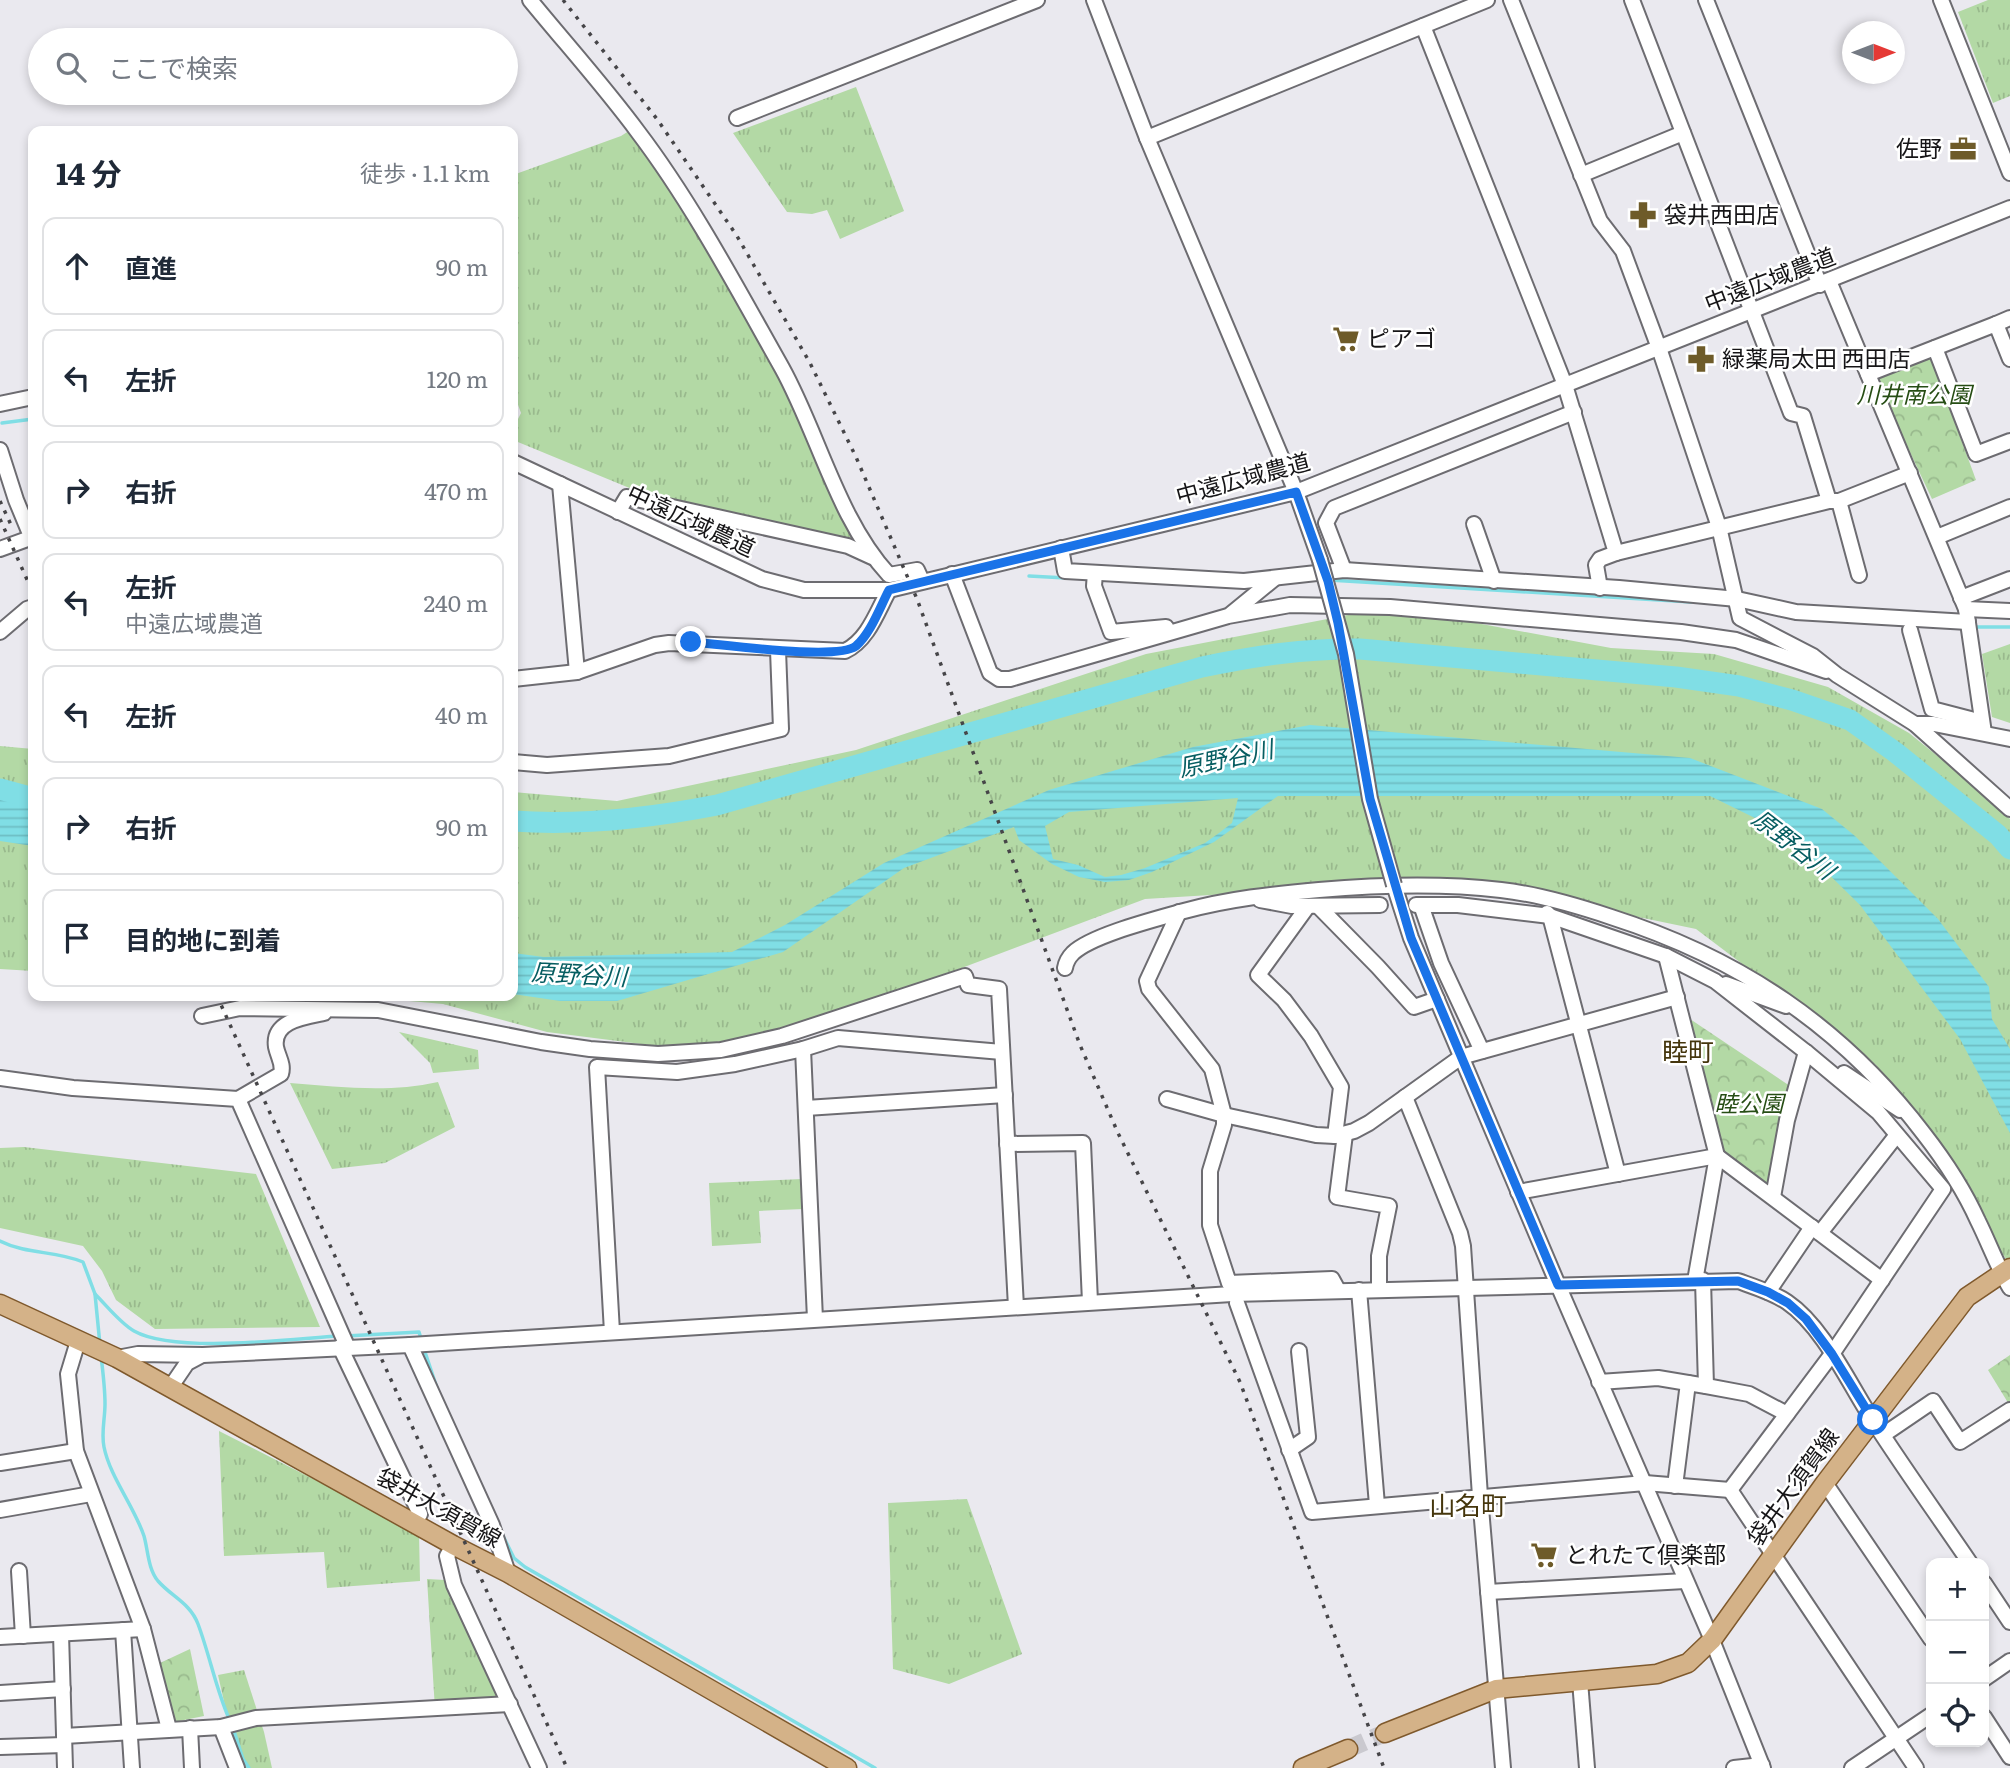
<!DOCTYPE html>
<html lang="ja">
<head>
<meta charset="utf-8">
<style>
	:root { --surface:#fff; --page:#f6f6f7; --text:#1f2937; --muted:#747a83; --line:#e0e1e3 }
	body { margin:0; font-family:Literata,"Noto Sans JP",serif; background:var(--page); color:var(--text) }
	.controls { position:absolute; right:21px; bottom:21px; display:grid; overflow:hidden; border-radius:14px; box-shadow:0 4px 10px #0003 }
	.controls button { width:63px; height:63px; display:grid; place-items:center; padding:0; border:0; border-bottom:2px solid var(--line); background:var(--surface); color:var(--text); font:35px sans-serif }
	.compass { position:absolute; left:1842px; top:21px; width:63px; height:63px; border-radius:50%; background:var(--surface); box-shadow:0 4px 10px #0003; rotate:90deg }
	.stop { position:absolute; width:21px; height:21px; margin:-16px; border:5px solid #1a73e8; border-radius:50%; background:#fff }
	.stop.end { background:#1a73e8; border-color:#fff; box-shadow:0 2px 7px #0008 }
	.list { margin:0; padding:0; list-style:none }
	h2 { display:flex; justify-content:space-between; align-items:center; height:91px; margin:0; padding:0 28px; font-size:30px }
	h2 small { font-size:23px; font-weight:400; color:var(--muted) }
	.list li { display:grid; grid-template-columns:46px 1fr auto; gap:21px; align-items:center; box-sizing:border-box; height:98px; margin:0 14px 14px; padding:0 14px; border:2px solid var(--line); border-radius:14px }
	.list b { display:block; font-size:26px; white-space:nowrap }
	.list p { margin:0; font-size:23px; white-space:nowrap; color:var(--muted) }
	.list em { font-size:23px; font-style:normal; color:var(--muted) }
	.icon { flex:none; width:38px; height:38px; fill:none; stroke:currentColor; stroke-width:2; stroke-linecap:round; stroke-linejoin:round }
	.map { position:relative; flex:none; width:2010px; height:1768px; overflow:hidden }
	.search { position:absolute; background:var(--surface); box-shadow:0 4px 10px #0003; left:28px; top:28px; width:490px; height:77px; display:flex; align-items:center; gap:18px; box-sizing:border-box; padding:0 24px; border-radius:38px; color:var(--muted); font-size:26px }
	.panel { position:absolute; background:var(--surface); box-shadow:0 4px 10px #0003; left:28px; top:126px; width:490px; height:875px; border-radius:14px }
	.map>svg:first-child { display:block }
	.grass { fill:url(#grass-tufts) }
	.park { fill:url(#park-crowns) }
	.water { fill:url(#water-rules); fill-rule:evenodd }
	.lines { fill:none; stroke-linecap:round; stroke-linejoin:round }
	.stream { stroke:#80dee5; stroke-width:3.5 }
	.river { stroke:#80dee5; stroke-width:21 }
	.major-tunnel { stroke:#cac9cf; stroke-width:18; stroke-dasharray:18 9; stroke-linecap:butt }
	.minor-casing { stroke:#6d6c71; stroke-width:18 }
	.major-casing { stroke:#7f592c; stroke-width:21 }
	.minor { stroke:#fff; stroke-width:14 }
	.major { stroke:#d4b288; stroke-width:18 }
	.rail { stroke:#464548; stroke-width:3.5; stroke-dasharray:3.5 7; stroke-linecap:butt }
	.minor-bridge-casing { stroke:#6d6c71; stroke-width:18; stroke-linecap:butt }
	.minor-bridge { stroke:#fff; stroke-width:14 }
	.route { stroke:#1a73e8; stroke-width:9 }
	.labels { text-anchor:middle; stroke-width:5; stroke-linejoin:round; paint-order:stroke }
	.poi-label { font-size:23px; fill:#161517; stroke:#fff; text-anchor:start }
	.street-label { font-size:23px; fill:#161517; stroke:#fff }
	.park-label { font-size:23px; font-style:italic; fill:#264d14; stroke:#fff }
	.water-label { font-size:24px; font-style:italic; fill:#065d61; stroke:#fff }
	.quarter-label { font-size:26px; fill:#45360d; stroke:#fff }
</style>
</head>
<body>
<div class="map">
<svg width="2010" height="1768" viewBox="0 0 2010 1768">
	<defs>
		<pattern id="grass-tufts" width="24" height="20" patternUnits="userSpaceOnUse" patternTransform="scale(1.75)"><rect width="24" height="20" fill="#b3d9a5"/><path d="M3 7l-1-3M5 7V3M7 7l1-3M15 17l-1-3M17 17v-4M19 17l1-3" fill="none" stroke="#99b98d"/></pattern>
		<pattern id="park-crowns" width="20" height="18" patternUnits="userSpaceOnUse" patternTransform="scale(1.75)"><rect width="20" height="18" fill="#b3d9a5"/><path d="M2 6a3 3 0 1 1 6 0M12 15a3 3 0 1 1 6 0" fill="none" stroke="#99b98d"/></pattern>
		<pattern id="water-rules" width="6" height="5" patternUnits="userSpaceOnUse" patternTransform="scale(1.75)"><rect width="6" height="5" fill="#80dee5"/><path d="M0 2.5h6" fill="none" stroke="#6ebec4"/></pattern>
	</defs>
	<rect width="100%" height="100%" fill="#eae9ef"/>
	<g class="grass">
		<polygon points="1988,0 2010,0 2010,96 1993,103 1958,12"/>
		<polygon points="856,87 904,211 840,239 827,210 812,214 787,212 733,133"/>
		<polygon points="635,127 671,182 814,437 858,545 644,494 513,440 513,429 521,413 513,391 513,175 621,136"/>
		<polygon points="1390,607 1611,648 1714,654 1828,687 1909,733 1992,800 2010,819 2010,1265 1876,1065 1696,929 1461,880 1145,899 845,1012 757,1039 657,1046 547,1032 443,1004 353,996 513,996 513,792 617,801 856,750 1146,654"/>
		<polygon points="2010,644 2010,723 1992,717 1982,654"/>
		<polygon points="0,746 33,749 33,971 0,969"/>
		<polygon points="399,1032 478,1050 479,1069 433,1073 430,1063"/>
		<path d="M438,1082l17,45 -70,36 -53,6 -42,-86c50,4 99,10 148,-1z"/>
		<polygon points="24,1147 256,1174 320,1327 155,1329 116,1300 102,1271 83,1246 0,1228 0,1148"/>
		<polygon points="802,1179 803,1209 759,1211 761,1243 712,1246 709,1183"/>
		<polygon points="219,1431 419,1533 420,1581 327,1588 324,1552 224,1556"/>
		<polygon points="967,1499 1022,1654 949,1684 893,1669 888,1503"/>
		<polygon points="427,1579 445,1580 501,1705 435,1709"/>
		<polygon points="244,1670 264,1732 272,1768 243,1768 232,1737 218,1675"/>
	</g>
	<g class="park">
		<polygon points="1931,358 1976,480 1932,499 1876,380"/>
		<polygon points="1690,1019 1790,1086 1771,1184 1767,1186 1724,1155"/>
		<polygon points="2010,1355 2010,1406 1988,1370"/>
		<polygon points="190,1649 204,1716 174,1722 160,1663"/>
	</g>
	<g class="water">
		<path d="M1310,725l380,33 132,51 33,27 83,83 51,68 3,32 18,30v84l-50,-94 -100,-134 -59,-58 -42,-27 -49,-24h-432l-64,46 -62,30 -23,8 -24,2 -26,-5 -27,-13 -33,-24 -5,-13 -110,41 -121,84 -166,49h-57l-47,-7v-41l31,4 188,-5 53,-27 99,-62 165,-73 144,-43zM1238,798l-6,25 -13,10 -14,10 -60,25 -24,7 -16,2 -27,-12 -25,-6 -8,-33 24,-14z"/>
		<polygon points="0,794 33,802 33,846 0,841"/>
	</g>
	<g class="lines">
		<g class="stream">
			<polyline points="2,423 33,419"/>
			<polyline points="1029,576 1066,578"/>
			<polyline points="1329,580 1691,602"/>
			<polyline points="1778,615 1798,619"/>
			<polyline points="1974,627 2010,627"/>
			<path d="M0,1241c28,14 54,9 83,21l12,32 5,51"/>
			<path d="M95,1294c12,12 25,29 39,37 41,23 156,8 204,5"/>
			<polyline points="346,1336 419,1332 422,1342"/>
			<polyline points="424,1349 437,1388"/>
			<path d="M101,1356c2,16 4,33 4,48 0,15 -4,29 -1,43 6,30 30,59 40,89 4,14 4,33 14,45 14,16 32,22 40,43 12,32 18,66 32,97"/>
			<polyline points="500,1530 514,1558 525,1567 875,1768"/>
			<polyline points="233,1728 243,1759 249,1768"/>
		</g>
		<g class="river">
			<polyline points="0,789 33,798"/>
			<path d="M513,821c68,5 137,-3 204,-16l485,-138c53,-11 104,-19 158,-18l316,28 63,9 53,14 58,20 45,32 103,83 12,14"/>
		</g>
		<polyline class="major-tunnel" points="1348,1749 1385,1733"/>
		<defs>
			<g id="minor">
				<path d="M530,0c36,44 74,86 108,132 54,71 100,158 144,236 36,65 56,152 107,207l28,-5 5,11"/>
				<polyline points="1094,0 1147,138 1296,492 1320,560"/>
				<polyline points="1511,0 1600,221 1623,251 1659,348 1719,527 1740,618 1813,656 1837,675 1915,724 2010,809"/>
				<polyline points="1706,0 1820,285"/>
				<polyline points="1941,0 2010,173"/>
				<polyline points="1423,26 1565,385 1616,553 1600,559 1596,565 1600,588"/>
				<polyline points="737,118 1037,0"/>
				<polyline points="1147,138 1487,0"/>
				<polyline points="1581,175 1683,133"/>
				<polyline points="1829,281 1966,609 1984,733"/>
				<polyline points="1996,324 2010,318"/>
				<polyline points="1935,348 1976,454 2010,441"/>
				<polyline points="1868,374 1996,324 2010,359"/>
				<polyline points="0,404 33,397"/>
				<polyline points="0,450 16,500 33,541"/>
				<polyline points="513,462 762,579 804,590 889,590 1296,492 2010,208"/>
				<polyline points="560,484 577,672"/>
				<polyline points="1829,501 1839,501 1910,473"/>
				<polyline points="1839,501 1859,575"/>
				<polyline points="618,512 627,497 848,546 872,557"/>
				<polyline points="1474,524 1494,581"/>
				<polyline points="1937,537 2010,507"/>
				<polyline points="1061,548 1065,571 1244,581 1344,570 1619,588 1737,599 1796,612 1968,622"/>
				<polyline points="0,549 33,537"/>
				<polyline points="1616,553 1829,501 1803,416 1791,413 1632,0"/>
				<polyline points="1344,570 1326,523 1334,508 1574,412"/>
				<polyline points="1095,573 1094,586 1111,632 1166,627"/>
				<polyline points="952,574 990,673 999,679 1010,679 1228,616 1290,605 1390,607 1681,632 1736,640 1826,671"/>
				<polyline points="1961,598 2010,579"/>
				<polyline points="1966,609 2010,611"/>
				<polyline points="1231,614 1275,578"/>
				<polyline points="1910,630 1932,709 1982,722"/>
				<polyline points="0,632 27,609 33,607"/>
				<path d="M513,679l64,-7 78,-27 14,-2 176,8c23,-11 32,-39 44,-61"/>
				<polyline points="1915,724 1934,724 2010,739"/>
				<polyline points="513,762 547,765 669,756 781,729 778,650"/>
				<polyline points="1394,885 1411,938 1558,1285 1712,1640 1763,1768"/>
				<polyline points="1260,900 1292,906 1380,905"/>
				<polyline points="1416,905 1458,905 1550,916 1666,956 1715,981 1806,1052 1878,1112 1943,1189 1832,1354 1730,1490"/>
				<polyline points="1421,905 1441,963 1482,1051"/>
				<polyline points="1308,906 1258,975 1284,1000 1311,1036 1341,1087 1335,1136"/>
				<polyline points="1318,906 1378,967 1414,1007 1437,999"/>
				<polyline points="1179,912 1147,981 1149,989 1212,1069 1224,1115 1224,1125 1210,1171 1210,1225 1229,1283 1332,1279 1338,1290"/>
				<polyline points="1547,913 1550,916 1618,1174"/>
				<polyline points="1666,956 1717,1156 1695,1281"/>
				<path d="M1065,968c1,-6 3,-10 8,-15 19,-18 83,-34 111,-42 44,-12 89,-17 135,-21 60,-5 121,-7 182,0 37,4 74,15 110,27 128,41 231,109 313,217 21,27 40,56 54,87 11,22 19,45 32,67"/>
				<polyline points="1726,984 1786,1006"/>
				<polyline points="202,1016 240,1008 378,1010 541,1042 590,1049 658,1054 721,1050 782,1036 965,976 968,985 999,989 1016,1307"/>
				<polyline points="803,1049 815,1319"/>
				<polyline points="1844,1073 1900,1110"/>
				<polyline points="0,1078 73,1088 238,1099 347,1346"/>
				<polyline points="1405,1097 1460,1233 1463,1246 1480,1496 1503,1768"/>
				<path d="M238,1099l43,-25c3,-10 -3,-17 -5,-27 -4,-26 28,-30 48,-34"/>
				<polyline points="1167,1099 1224,1115 1316,1135 1335,1136 1354,1131 1369,1123 1461,1057 1677,997"/>
				<polyline points="806,1108 1005,1095"/>
				<polyline points="1345,1134 1337,1197 1389,1206 1379,1256 1379,1290"/>
				<polyline points="1007,1144 1083,1143 1090,1302"/>
				<polyline points="1518,1192 1717,1156 1882,1280"/>
				<polyline points="1773,1197 1787,1120 1806,1052"/>
				<polyline points="1820,1233 1896,1136"/>
				<polyline points="1703,1280 1706,1386"/>
				<polyline points="1359,1290 1377,1505"/>
				<polyline points="1768,1292 1812,1227"/>
				<polyline points="1237,1303 1312,1512 1645,1483 1730,1490"/>
				<polyline points="612,1332 597,1067 677,1072 735,1064 803,1049 838,1038 1002,1052"/>
				<polyline points="78,1341 68,1374 76,1451 143,1629 169,1729"/>
				<polyline points="410,1345 492,1525 508,1573"/>
				<polyline points="340,1347 420,1514 415,1523"/>
				<path d="M117,1358l21,-4 65,1 207,-10 822,-51 506,-13c17,6 34,11 49,21 37,25 63,84 87,120 31,48 64,94 96,141"/>
				<polyline points="1599,1382 1658,1378 1706,1386 1749,1394 1787,1414"/>
				<polyline points="170,1388 187,1363 202,1355"/>
				<polyline points="1883,1435 1933,1401 1960,1442 2010,1410"/>
				<polyline points="1289,1450 1308,1437 1299,1351"/>
				<polyline points="0,1463 76,1451"/>
				<polyline points="1825,1483 1931,1639"/>
				<polyline points="1675,1486 1688,1383"/>
				<polyline points="1730,1490 1916,1768"/>
				<polyline points="0,1510 91,1494"/>
				<polyline points="453,1545 447,1556 454,1585 539,1768"/>
				<polyline points="19,1571 23,1636"/>
				<polyline points="1984,1583 2010,1622"/>
				<polyline points="1488,1592 1685,1581"/>
				<polyline points="123,1630 132,1768"/>
				<polyline points="61,1634 65,1768"/>
				<polyline points="0,1637 143,1629"/>
				<polyline points="1984,1679 2010,1661"/>
				<polyline points="1580,1681 1587,1768"/>
				<polyline points="0,1693 63,1689"/>
				<polyline points="1984,1717 2010,1757"/>
				<polyline points="221,1727 237,1768"/>
				<polyline points="190,1728 192,1768"/>
				<polyline points="64,1736 221,1727 256,1718 510,1704"/>
				<polyline points="0,1747 64,1745"/>
				<polyline points="1734,1768 1762,1765"/>
				<polyline points="1852,1768 1931,1715"/>
			</g>
			<g id="major">
				<polyline points="0,1304 117,1358 453,1545 508,1573 847,1768"/>
				<polyline points="1385,1733 1496,1689 1657,1674 1688,1663 1712,1640 1825,1483 1967,1297 2010,1268"/>
				<polyline points="1303,1768 1348,1749"/>
			</g>
		</defs>
		<use href="#minor" class="minor-casing"/>
		<use href="#major" class="major-casing"/>
		<use href="#minor" class="minor"/>
		<use href="#major" class="major"/>
		<g class="rail">
			<polyline points="563,0 657,119 737,236 810,363 856,457 917,599 1080,1045 1118,1133 1240,1382 1384,1768"/>
			<polyline points="0,501 12,527"/>
			<polyline points="0,519 33,593"/>
			<polyline points="217,996 567,1768"/>
		</g>
		<defs>
			<polyline id="minor-bridge" points="1320,560 1346,654 1370,799 1394,885"/>
		</defs>
		<use href="#minor-bridge" class="minor-bridge-casing"/>
		<use href="#minor-bridge" class="minor-bridge"/>
	</g>
	<g class="lines">
		<path class="route" d="M691,642c30,2 146,19 165,4 15,-13 24,-39 33,-56l407,-98 32,89 10,42 32,176 41,139 147,347 180,-4 30,11 20,11 18,16 26,35 41,66"/>
	</g>
	<defs>
		<symbol id="office-bare" viewBox="-9 -9 18 18"><path d="M-6-3h4V-5.5h4V-3h4V5H-6ZM-1-4.5V-3h2v-1.5ZM-6 0V1H6V0Z" fill="#6e5b29" stroke="#fff" stroke-width="2.5" paint-order="stroke"/></symbol>
		<symbol id="pharmacy-bare" viewBox="-9 -9 18 18"><path d="M-2-6h4v4h4v4h-4v4h-4v-4h-4v-4h4Z" fill="#6e5b29" stroke="#fff" stroke-width="2.5" paint-order="stroke"/></symbol>
		<symbol id="supermarket-bare" viewBox="-9 -9 18 18"><path d="M-6-5.5h2.5l.6 2H6L4.5 2H-2.5L-4.4-4H-6ZM-1.5 3.2a1.3 1.3 0 1 0 .1 0ZM3 3.2a1.3 1.3 0 1 0 .1 0Z" fill="#6e5b29" stroke="#fff" stroke-width="2.5" paint-order="stroke"/></symbol>
	</defs>
	<g fill-rule="evenodd">
		<use href="#office-bare" x="1944" y="130" width="38" height="38"/>
		<use href="#pharmacy-bare" x="1624" y="196" width="38" height="38"/>
		<use href="#supermarket-bare" x="1327" y="320" width="38" height="38"/>
		<use href="#pharmacy-bare" x="1682" y="340" width="38" height="38"/>
		<use href="#supermarket-bare" x="1525" y="1536" width="38" height="38"/>
	</g>
	<g class="labels">
		<g class="poi-label">
			<text x="1942" y="157" text-anchor="end">佐野</text>
			<text x="1664" y="223">袋井西田店</text>
			<text x="1367" y="347">ピアゴ</text>
			<text x="1722" y="367">緑薬局太田 西田店</text>
			<text x="1565" y="1563">とれたて倶楽部</text>
		</g>
		<g class="street-label">
			<text transform="translate(1770 280) rotate(-21)" y="8">中遠広域農道</text>
			<text transform="translate(1243 479) rotate(-15)" y="8">中遠広域農道</text>
			<text transform="translate(691 521) rotate(25)" y="8">中遠広域農道</text>
			<text transform="translate(1793 1487) rotate(-54)" y="8">袋井大須賀線</text>
			<text transform="translate(439 1508) rotate(29)" y="8">袋井大須賀線</text>
		</g>
		<g class="park-label">
			<text x="1914" y="403">川井南公園</text>
			<text x="1749" y="1112">睦公園</text>
		</g>
		<g class="water-label">
			<text transform="translate(1226 759) rotate(-12)" y="8">原野谷川</text>
			<text transform="translate(1793 845) rotate(38)" y="8">原野谷川</text>
			<text transform="translate(579 975) rotate(3)" y="8">原野谷川</text>
		</g>
		<g class="quarter-label">
			<text x="1688" y="1061">睦町</text>
			<text x="1468" y="1515">山名町</text>
		</g>
	</g>
</svg>
<div class="controls">
<button>+</button>
<button>−</button>
<button><svg class="icon" aria-label="locate" viewBox="0 0 24 24"><circle cx="12" cy="12" r="6"/><path d="M12 2v4M12 18v4M2 12h4M18 12h4"/></svg></button>
</div>
<svg class="compass" viewBox="-18 -18 36 36"><path d="M0-13l5 13h-10z" fill="#e53935"/><path d="M0 13l5-13h-10z" fill="#747a83"/></svg>
<div class="stop" style="left:1873px;top:1420px"></div>
<div class="stop end" style="left:691px;top:642px"></div>
<div class="search"><svg class="icon" aria-label="search" viewBox="0 0 24 24"><circle cx="10" cy="10" r="6"/><path d="M15 15l6 6"/></svg>ここで検索</div>
<section class="panel">
<h2>14 分<small>徒歩 · 1.1 km</small></h2>
<ul class="list">
<li><svg class="icon" aria-label="ahead" viewBox="0 0 24 24"><path d="M12 20V5M6 11l6-6 6 6"/></svg><div><b>直進</b></div><em>90 m</em></li>
<li><svg class="icon" aria-label="left" viewBox="0 0 24 24"><path d="M17 20v-9H6M10 6l-5 5 5 5"/></svg><div><b>左折</b></div><em>120 m</em></li>
<li><svg class="icon" aria-label="right" viewBox="0 0 24 24"><path d="M7 20v-9h11M14 6l5 5-5 5"/></svg><div><b>右折</b></div><em>470 m</em></li>
<li><svg class="icon" aria-label="left" viewBox="0 0 24 24"><path d="M17 20v-9H6M10 6l-5 5 5 5"/></svg><div><b>左折</b><p>中遠広域農道</p></div><em>240 m</em></li>
<li><svg class="icon" aria-label="left" viewBox="0 0 24 24"><path d="M17 20v-9H6M10 6l-5 5 5 5"/></svg><div><b>左折</b></div><em>40 m</em></li>
<li><svg class="icon" aria-label="right" viewBox="0 0 24 24"><path d="M7 20v-9h11M14 6l5 5-5 5"/></svg><div><b>右折</b></div><em>90 m</em></li>
<li><svg class="icon" aria-label="arrive" viewBox="0 0 24 24"><path d="M6 21V4h12l-3 4 3 4H6"/></svg><div><b>目的地に到着</b></div></li>
</ul>
</section>
</div>
</body>
</html>
